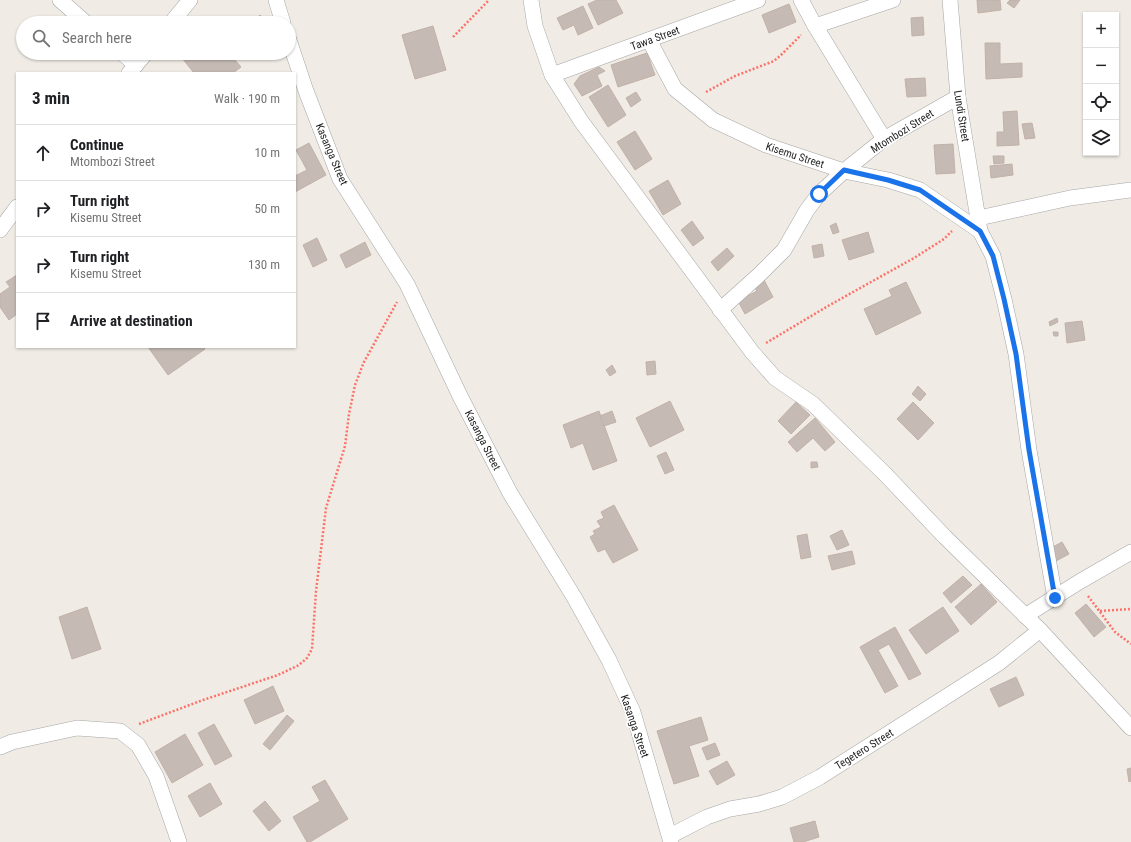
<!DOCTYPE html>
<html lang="en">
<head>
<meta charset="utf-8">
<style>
	:root { --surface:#fff; --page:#f2f2f2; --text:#202124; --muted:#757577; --line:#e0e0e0 }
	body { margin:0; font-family:"Roboto Condensed",sans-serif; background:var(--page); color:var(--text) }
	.controls { position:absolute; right:12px; top:12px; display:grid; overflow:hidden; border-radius:0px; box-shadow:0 1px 3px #0004 }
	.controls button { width:36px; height:36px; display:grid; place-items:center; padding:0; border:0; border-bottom:1px solid var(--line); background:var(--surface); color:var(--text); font:20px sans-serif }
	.stop { position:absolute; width:12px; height:12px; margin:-9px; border:3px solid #1a73e8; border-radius:50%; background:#fff }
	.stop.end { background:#1a73e8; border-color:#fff; box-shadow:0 1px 4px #0008 }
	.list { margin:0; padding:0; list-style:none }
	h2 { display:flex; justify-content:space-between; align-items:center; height:52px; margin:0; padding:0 16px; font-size:17px }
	h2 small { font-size:13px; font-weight:400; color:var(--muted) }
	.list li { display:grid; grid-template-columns:26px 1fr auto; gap:12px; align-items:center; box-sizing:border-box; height:56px; padding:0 16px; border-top:1px solid var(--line) }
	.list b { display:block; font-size:15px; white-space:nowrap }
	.list p { margin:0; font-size:13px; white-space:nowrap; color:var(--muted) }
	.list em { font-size:13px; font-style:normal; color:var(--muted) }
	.icon { flex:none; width:22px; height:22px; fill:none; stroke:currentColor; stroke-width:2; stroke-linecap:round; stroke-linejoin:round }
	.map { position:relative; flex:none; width:1131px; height:842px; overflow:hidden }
	.search { position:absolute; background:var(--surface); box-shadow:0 1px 3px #0004; left:16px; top:16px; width:280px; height:44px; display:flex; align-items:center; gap:10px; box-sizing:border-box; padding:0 14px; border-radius:22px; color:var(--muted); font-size:15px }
	.panel { position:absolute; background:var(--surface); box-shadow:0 1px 3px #0004; left:16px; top:72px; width:280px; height:276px; border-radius:0px }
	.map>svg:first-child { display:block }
	.building { fill:#c5bbb4; stroke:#c2b1a7 }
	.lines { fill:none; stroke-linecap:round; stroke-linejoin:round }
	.minor-casing { stroke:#a6a6a6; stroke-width:16 }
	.path { stroke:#fc7269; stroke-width:2.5; stroke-dasharray:2 2; stroke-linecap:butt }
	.minor { stroke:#fff; stroke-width:15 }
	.route { stroke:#1a73e8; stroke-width:5 }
	.labels { text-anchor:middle; stroke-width:3.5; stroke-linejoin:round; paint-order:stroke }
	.street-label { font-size:11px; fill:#1f1f1f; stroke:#fff }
</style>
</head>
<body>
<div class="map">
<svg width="1131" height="842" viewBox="0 0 1131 842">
	<rect width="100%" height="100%" fill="#f0ece5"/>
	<g class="building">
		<polygon points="597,0 616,0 623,13 598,25 588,4"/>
		<polygon points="977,0 1000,0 1001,10 978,13"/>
		<polygon points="1010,0 1020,0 1014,8 1007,3"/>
		<polygon points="789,4 796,22 769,33 762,15"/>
		<polygon points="583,6 593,28 578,35 574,25 563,30 557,18"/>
		<polygon points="260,15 266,23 251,23"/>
		<polygon points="923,17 924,35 912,36 911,18"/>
		<polygon points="433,26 446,70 415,79 402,35"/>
		<polygon points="985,43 1000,43 1000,64 1022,63 1022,77 986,79"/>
		<polygon points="178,53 229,53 241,67 233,73 194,73"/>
		<polygon points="647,53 655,75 618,87 611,65"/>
		<polygon points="599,67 605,71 597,75 602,86 582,96 574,84 580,76"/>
		<polygon points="925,78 926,96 907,97 905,79"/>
		<polygon points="608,85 626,115 608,127 589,97"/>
		<polygon points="636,92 641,100 631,107 626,98"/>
		<polygon points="1017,111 1019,145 997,146 997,132 1004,132 1003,112"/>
		<polygon points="1032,123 1035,138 1025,139 1022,124"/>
		<polygon points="635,131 652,159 635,170 617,142"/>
		<polygon points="309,143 326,175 295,192 295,176 307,170 296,150"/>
		<polygon points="953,144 955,173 936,174 934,145"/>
		<polygon points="993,156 1004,156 1004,163 994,164"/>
		<polygon points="1012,164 1013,175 991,178 990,166"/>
		<polygon points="668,180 681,204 663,215 649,191"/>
		<polygon points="692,221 704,238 693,246 681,230"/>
		<polygon points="836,223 839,232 833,234 830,226"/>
		<polygon points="868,232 874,252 849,260 842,240"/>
		<polygon points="317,238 327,260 313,267 303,245"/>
		<polygon points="365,242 371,255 346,268 340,255"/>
		<polygon points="822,244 824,256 814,258 812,246"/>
		<polygon points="727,248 734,256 718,271 711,262"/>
		<polygon points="17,275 17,314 9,320 0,307 0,294 10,287 6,282"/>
		<polygon points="764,280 773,297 745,314 738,301 757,291 754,286"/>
		<polygon points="906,282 921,313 876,335 864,309 892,296 889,290"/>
		<polygon points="1057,318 1058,322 1050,326 1049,322"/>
		<polygon points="1082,321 1085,340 1067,343 1065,323"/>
		<polygon points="1053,332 1058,332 1058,336 1054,336"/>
		<polygon points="148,347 203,347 205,349 168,375"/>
		<polygon points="655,361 656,374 647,375 646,362"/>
		<polygon points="612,365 616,372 610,376 606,370"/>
		<polygon points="918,386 926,394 920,401 912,394"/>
		<polygon points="670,401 684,430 650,447 636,418"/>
		<polygon points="796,402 810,415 791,434 778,421"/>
		<polygon points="913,402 934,423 918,440 897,419"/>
		<polygon points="599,411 617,461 593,470 583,443 571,448 563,425"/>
		<polygon points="612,411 616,422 604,426 600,416"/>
		<polygon points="815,418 835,442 825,451 813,438 797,452 788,442"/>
		<polygon points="666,452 674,470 665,474 657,456"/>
		<polygon points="811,462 817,462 818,467 811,468"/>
		<polygon points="614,505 638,550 613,563 605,549 598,552 590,537 595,534 593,531 601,527 597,521 604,518 601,512"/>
		<polygon points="842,530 849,545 837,550 830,536"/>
		<polygon points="807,534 811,557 801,559 797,536"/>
		<polygon points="1062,542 1069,554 1056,561 1049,549"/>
		<polygon points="852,551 855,564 832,570 828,556"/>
		<polygon points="963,576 972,585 951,603 943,593"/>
		<polygon points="981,584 997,602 971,625 955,607"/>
		<polygon points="1086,604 1106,627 1094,637 1075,613"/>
		<polygon points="87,607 101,649 72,659 59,617"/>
		<polygon points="943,607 959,631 926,654 909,630"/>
		<polygon points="895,627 921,674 909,680 889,644 878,650 898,686 885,693 860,647"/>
		<polygon points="1016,677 1024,695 999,707 990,689"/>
		<polygon points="273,686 284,711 255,724 244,700"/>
		<polygon points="287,715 294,721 270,750 263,744"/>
		<polygon points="701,717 708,740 689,746 699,776 674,784 657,731"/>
		<polygon points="214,724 232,756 215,765 198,733"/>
		<polygon points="185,734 203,765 172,783 155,752"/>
		<polygon points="715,743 720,755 707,760 702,748"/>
		<polygon points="727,761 735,775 717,785 709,771"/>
		<polygon points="1131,768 1131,781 1129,782 1127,769"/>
		<polygon points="325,780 348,819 310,842 307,842 293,817 320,801 312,787"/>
		<polygon points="210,783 222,804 200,817 188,796"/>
		<polygon points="265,801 281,821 269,831 253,811"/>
		<polygon points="815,821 819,837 803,842 794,842 790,828"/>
	</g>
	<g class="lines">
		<defs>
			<g id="minor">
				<polyline points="60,0 86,23"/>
				<polyline points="276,0 283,23"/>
				<polyline points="531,0 535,26 552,75 581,121 752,352 775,378 813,404 885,474 945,537 1040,630 1131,728"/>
				<polyline points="801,0 814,24 884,139"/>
				<polyline points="950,0 958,97 980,231"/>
				<polyline points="171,23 190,0"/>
				<polyline points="815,26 893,0"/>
				<polyline points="289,40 306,91 340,179 407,284 460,396 510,493 574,597 609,660 633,712 671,842"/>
				<polyline points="649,40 675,89 713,120 766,145 844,171 888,180 920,190 980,231 993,256 1004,299 1016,354 1029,450 1055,598"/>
				<polyline points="122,53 136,65"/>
				<polyline points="129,73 146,53"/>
				<polyline points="552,75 758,0"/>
				<polyline points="979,218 1070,198 1131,190"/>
				<polyline points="0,230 17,207"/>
				<polyline points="720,310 760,274 784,250 807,210 819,194 844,171 884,139 958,97"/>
				<polyline points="1025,616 1079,582 1131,552"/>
				<polyline points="0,747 12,742 77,728 120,731 138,745 156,776 179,842"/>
				<polyline points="670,836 707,817 730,809 759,804 782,797 820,777 999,663 1040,630"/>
			</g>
		</defs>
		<use href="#minor" class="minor-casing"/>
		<g class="path">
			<polyline points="453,37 489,0"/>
			<polyline points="706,92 735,76 774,61 781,55 801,35"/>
			<polyline points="766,343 828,306 914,258 944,239 952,231"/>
			<polyline points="1088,596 1115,632 1131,644"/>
			<polyline points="1100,611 1131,609"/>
			<polyline points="139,724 203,700 278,675 299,665 307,658 312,649 316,591 326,508 345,446 349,414 355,385 364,362 397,302"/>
		</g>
		<use href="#minor" class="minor"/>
	</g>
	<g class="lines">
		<polyline class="route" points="819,194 844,170 888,180 920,190 980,231 993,256 1004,299 1016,354 1029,450 1055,598"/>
	</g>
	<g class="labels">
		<g class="street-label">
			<text transform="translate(655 38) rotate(-20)" y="4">Tawa Street</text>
			<text transform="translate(962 116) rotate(81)" y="4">Lundi Street</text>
			<text transform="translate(902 131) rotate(-32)" y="4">Mtombozi Street</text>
			<text transform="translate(332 154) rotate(67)" y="4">Kasanga Street</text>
			<text transform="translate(795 155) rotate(18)" y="4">Kisemu Street</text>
			<text transform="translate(483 440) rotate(63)" y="4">Kasanga Street</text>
			<text transform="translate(635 726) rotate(71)" y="4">Kasanga Street</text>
			<text transform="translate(864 749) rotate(-32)" y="4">Tegetero Street</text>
		</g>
	</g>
</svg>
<div class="controls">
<button>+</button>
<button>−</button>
<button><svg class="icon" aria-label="locate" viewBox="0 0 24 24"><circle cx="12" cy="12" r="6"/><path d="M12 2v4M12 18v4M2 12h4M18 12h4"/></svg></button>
<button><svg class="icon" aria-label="layers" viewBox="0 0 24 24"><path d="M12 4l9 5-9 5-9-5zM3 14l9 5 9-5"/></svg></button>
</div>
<div class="stop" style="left:819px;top:194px"></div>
<div class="stop end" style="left:1055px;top:598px"></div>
<div class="search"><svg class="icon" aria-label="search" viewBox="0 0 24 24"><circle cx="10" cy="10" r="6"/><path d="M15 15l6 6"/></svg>Search here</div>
<section class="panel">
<h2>3 min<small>Walk · 190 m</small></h2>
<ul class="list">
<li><svg class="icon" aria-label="ahead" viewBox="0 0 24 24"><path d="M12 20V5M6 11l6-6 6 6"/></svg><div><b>Continue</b><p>Mtombozi Street</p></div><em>10 m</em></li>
<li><svg class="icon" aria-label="right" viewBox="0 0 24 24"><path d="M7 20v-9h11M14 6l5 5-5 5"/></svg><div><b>Turn right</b><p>Kisemu Street</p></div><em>50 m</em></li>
<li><svg class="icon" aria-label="right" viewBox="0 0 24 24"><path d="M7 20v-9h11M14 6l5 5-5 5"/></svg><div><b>Turn right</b><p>Kisemu Street</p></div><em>130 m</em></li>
<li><svg class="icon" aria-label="arrive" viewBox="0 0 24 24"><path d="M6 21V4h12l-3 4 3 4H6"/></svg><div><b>Arrive at destination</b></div></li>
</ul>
</section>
</div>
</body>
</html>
